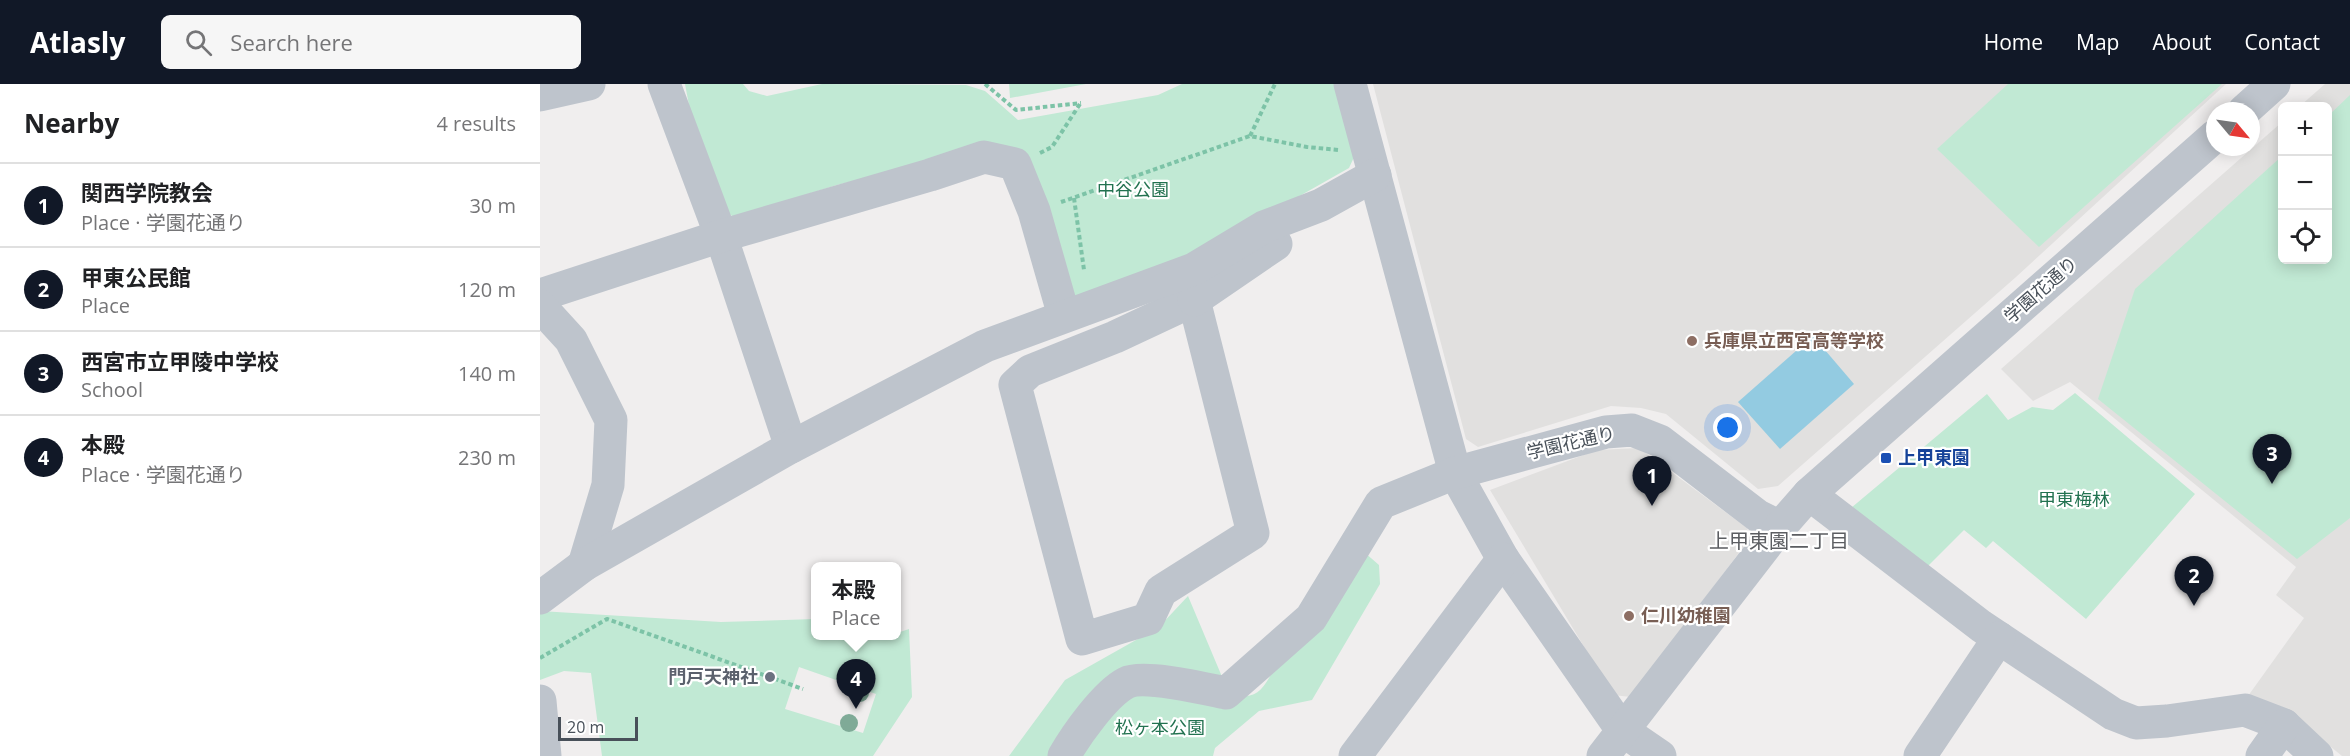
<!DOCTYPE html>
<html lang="en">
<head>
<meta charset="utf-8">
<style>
	:root { --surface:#fff; --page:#f6f6f6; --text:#202124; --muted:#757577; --line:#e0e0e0; --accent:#111827 }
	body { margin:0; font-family:"Open Sans","Noto Sans JP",sans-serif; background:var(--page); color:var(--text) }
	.controls { position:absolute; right:18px; top:18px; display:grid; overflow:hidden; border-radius:9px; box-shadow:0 3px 15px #0003 }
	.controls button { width:54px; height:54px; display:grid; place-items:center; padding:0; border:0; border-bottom:2px solid var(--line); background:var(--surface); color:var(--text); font:30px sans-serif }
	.compass { position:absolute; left:1666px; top:18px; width:54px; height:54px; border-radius:50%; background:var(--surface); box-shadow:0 3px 15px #0003; rotate:119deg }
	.scale { position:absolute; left:18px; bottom:15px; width:80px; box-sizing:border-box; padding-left:6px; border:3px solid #485059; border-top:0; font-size:16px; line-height:21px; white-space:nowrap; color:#485059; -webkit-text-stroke:4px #fff; paint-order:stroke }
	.you { position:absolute; left:1188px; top:344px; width:21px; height:21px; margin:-15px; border:4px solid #fff; border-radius:50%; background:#1a73e8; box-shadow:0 0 0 9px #1a73e833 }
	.badge { display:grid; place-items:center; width:39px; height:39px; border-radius:50%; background:var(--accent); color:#fff; font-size:20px; font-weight:700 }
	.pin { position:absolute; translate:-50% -50px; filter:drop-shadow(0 2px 3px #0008) }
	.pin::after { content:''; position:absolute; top:32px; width:21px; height:18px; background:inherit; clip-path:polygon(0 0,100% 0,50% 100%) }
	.popup { position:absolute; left:271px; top:478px; width:90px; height:78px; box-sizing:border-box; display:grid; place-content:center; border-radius:9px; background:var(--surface); filter:drop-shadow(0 2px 4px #0005); font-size:20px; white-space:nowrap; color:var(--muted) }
	.popup b { font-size:22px; color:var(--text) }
	.popup::after { content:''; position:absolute; left:50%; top:100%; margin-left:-12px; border:12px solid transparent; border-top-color:var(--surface) }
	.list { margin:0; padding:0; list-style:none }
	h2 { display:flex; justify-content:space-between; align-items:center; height:78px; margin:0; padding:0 24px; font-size:26px }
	h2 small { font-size:20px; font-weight:400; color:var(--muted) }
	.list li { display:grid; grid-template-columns:39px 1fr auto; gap:18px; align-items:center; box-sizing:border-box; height:84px; padding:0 24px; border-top:2px solid var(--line) }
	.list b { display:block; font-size:22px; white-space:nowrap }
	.list p { margin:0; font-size:20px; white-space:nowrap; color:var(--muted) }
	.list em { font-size:20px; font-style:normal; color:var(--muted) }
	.icon { flex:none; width:33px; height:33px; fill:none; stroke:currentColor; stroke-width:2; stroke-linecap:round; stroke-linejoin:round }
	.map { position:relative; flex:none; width:1810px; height:672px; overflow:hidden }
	header { display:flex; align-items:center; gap:36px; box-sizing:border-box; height:84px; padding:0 30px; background:var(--accent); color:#fff }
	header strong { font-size:28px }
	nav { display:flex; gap:33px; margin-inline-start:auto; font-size:21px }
	.search { width:420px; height:54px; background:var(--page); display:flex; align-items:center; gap:15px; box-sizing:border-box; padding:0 21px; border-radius:9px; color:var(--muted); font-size:22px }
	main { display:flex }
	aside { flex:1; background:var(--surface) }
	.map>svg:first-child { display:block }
	.education { fill:#e1e0df }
	.green { fill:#c1e9d4; fill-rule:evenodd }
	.water { fill:#93cbe1 }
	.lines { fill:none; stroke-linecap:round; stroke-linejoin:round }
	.path { stroke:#7dc3a7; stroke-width:4; stroke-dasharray:4.5 3; stroke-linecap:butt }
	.minor { stroke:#bec4cc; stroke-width:33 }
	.tree { fill:#7faa97 }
	.education-dot { fill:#8d6e63; stroke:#fff; stroke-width:2 }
	.transit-dot { fill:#1a4fb4; stroke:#fff; stroke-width:2 }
	.worship-dot { fill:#6b7280; stroke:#fff; stroke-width:2 }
	.labels { text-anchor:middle; stroke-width:4.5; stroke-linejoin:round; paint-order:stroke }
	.park-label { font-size:18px; fill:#227250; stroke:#fff }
	.street-label { font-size:18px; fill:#485059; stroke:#fff }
	.education-label { font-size:18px; font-weight:bold; fill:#785e54; stroke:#fff; text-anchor:start }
	.transit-label { font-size:18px; font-weight:bold; fill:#164399; stroke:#fff; text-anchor:start }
	.worship-label { font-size:18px; font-weight:bold; fill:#5b616d; stroke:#fff; text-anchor:end }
	.neighbourhood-label { font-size:20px; fill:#5c5e62; stroke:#fff }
</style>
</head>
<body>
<header>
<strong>Atlasly</strong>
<div class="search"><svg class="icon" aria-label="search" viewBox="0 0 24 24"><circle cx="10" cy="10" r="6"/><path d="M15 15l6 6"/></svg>Search here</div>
<nav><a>Home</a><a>Map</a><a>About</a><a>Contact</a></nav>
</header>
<main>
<aside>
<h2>Nearby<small>4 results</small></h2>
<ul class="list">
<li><span class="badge">1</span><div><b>関西学院教会</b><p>Place · 学園花通り</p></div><em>30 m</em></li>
<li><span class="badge">2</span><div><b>甲東公民館</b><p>Place</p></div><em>120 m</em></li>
<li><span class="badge">3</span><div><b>西宮市立甲陵中学校</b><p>School</p></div><em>140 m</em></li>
<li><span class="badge">4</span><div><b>本殿</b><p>Place · 学園花通り</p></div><em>230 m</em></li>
</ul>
</aside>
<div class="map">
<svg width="1810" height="672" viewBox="0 0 1810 672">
	<rect width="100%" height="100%" fill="#f0eeee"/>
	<g class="education">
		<polygon points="833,0 1686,0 1476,193 1238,402 1218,405 1126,330 1101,324 1071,322 938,363 926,355"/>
		<polygon points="1785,0 1810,0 1810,672 1802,672 1742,623 1708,612 1764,534 1736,511 1756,483 1530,298 1493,317 1461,285 1742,38 1742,176 1788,176 1788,22 1760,22"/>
		<polygon points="1099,364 1207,444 1210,454 1091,613 1073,611 950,406 1057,366"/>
	</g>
	<g class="green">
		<polygon points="145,0 203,0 209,7 227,12 282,0 426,1 445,7 478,36 618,11 642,0 796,0 815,71 809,84 648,175 539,215 527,208 489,78 357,86 297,101 194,133 178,124 157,64"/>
		<polygon points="469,0 546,0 470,14"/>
		<polygon points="1468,0 1682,0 1499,163 1397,65"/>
		<polygon points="1810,11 1810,434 1757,475 1558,315 1595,205 1742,72 1742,176 1788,176 1788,32"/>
		<polygon points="1535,309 1655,410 1546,535 1453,457 1446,464 1424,446 1387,483 1311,424 1447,310 1468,336 1492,323 1513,326"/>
		<path d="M824,468l15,13 1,19 -68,116 -53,11 -44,37 -2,8h-204l56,-76 94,-53 29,-31 40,95c26,13 35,-1 46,-22z"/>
		<path d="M0,527l181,11 94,-3 1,17h41l4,6 25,-6h10l1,-3 12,-4 3,68 -39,59h-271l-11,-83 -27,-2 -24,9zM259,583l77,27 -13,39 -78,-24z"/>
	</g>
	<polygon class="water" points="1273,252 1314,300 1240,365 1198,318"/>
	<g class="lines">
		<g class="path">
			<polyline points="445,0 476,26 541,19"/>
			<polyline points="710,52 735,0"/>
			<polyline points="500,69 512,63 540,20"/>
			<polyline points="534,114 544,186"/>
			<polyline points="521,118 710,52 767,63 798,66"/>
			<polyline points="0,574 67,535 263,605"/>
		</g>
		<g class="minor">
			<polyline points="124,0 181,152 251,363"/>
			<polyline points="810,0 915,389 963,475 1082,646 1120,672"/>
			<polyline points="0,11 49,0"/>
			<polyline points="1704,27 1734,0"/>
			<polyline points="0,211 181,152 390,91 444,73 475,80 494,127 524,232"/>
			<polygon points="654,216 713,449 621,507 608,535 542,555 475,301 490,287 575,253"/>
			<polyline points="654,216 736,160"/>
			<polyline points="0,222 31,256 71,336 68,401 44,481"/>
			<polyline points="1269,410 1441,542 1573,630 1596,639 1627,637 1705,626 1744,641 1777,672"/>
			<polyline points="0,514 44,481 251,363 445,262 654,185 724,143 781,121 835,91"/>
			<polyline points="0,617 5,672"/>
			<path d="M524,672c12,-21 41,-62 62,-73 17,-9 80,6 100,10l85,-75 70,-115 74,-30 151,-41 26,-2 28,11 98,75 22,11"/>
			<polyline points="815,672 963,475"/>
			<polyline points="1063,672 1240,443 1269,410 1675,52"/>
			<polyline points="1380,672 1459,554"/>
			<polyline points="1722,672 1744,641"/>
		</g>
	</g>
	<g class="tree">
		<circle cx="320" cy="609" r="9"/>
		<circle cx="309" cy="639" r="9"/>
	</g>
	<g class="education-dot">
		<circle cx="1152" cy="257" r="6"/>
		<circle cx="1089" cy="532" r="6"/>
	</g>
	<rect class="transit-dot" x="1340" y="368" width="12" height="12" rx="3"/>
	<circle class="worship-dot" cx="230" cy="593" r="6"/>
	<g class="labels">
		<g class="park-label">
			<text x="593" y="112">中谷公園</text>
			<text x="1534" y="422">甲東梅林</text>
			<text x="620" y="650">松ヶ本公園</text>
		</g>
		<g class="street-label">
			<text transform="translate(1501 206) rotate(-41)" y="6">学園花通り</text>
			<text transform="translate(1031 359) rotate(-13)" y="6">学園花通り</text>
		</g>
		<g class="education-label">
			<text x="1164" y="263">兵庫県立西宮高等学校</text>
			<text x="1101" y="538">仁川幼稚園</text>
		</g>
		<g class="transit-label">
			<text x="1358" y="380">上甲東園</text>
		</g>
		<g class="worship-label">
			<text x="218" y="599">門戸天神社</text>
		</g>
		<g class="neighbourhood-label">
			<text x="1239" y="464">上甲東園二丁目</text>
		</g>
	</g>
</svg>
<div class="controls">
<button>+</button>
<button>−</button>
<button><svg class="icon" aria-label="locate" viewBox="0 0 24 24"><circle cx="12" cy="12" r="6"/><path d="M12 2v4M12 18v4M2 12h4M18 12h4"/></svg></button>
</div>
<svg class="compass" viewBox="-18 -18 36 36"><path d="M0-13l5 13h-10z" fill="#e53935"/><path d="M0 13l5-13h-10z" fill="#757577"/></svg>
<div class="scale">20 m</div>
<div class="you"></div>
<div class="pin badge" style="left:1112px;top:422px">1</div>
<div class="pin badge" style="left:1654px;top:522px">2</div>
<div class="pin badge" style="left:1732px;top:400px">3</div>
<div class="pin badge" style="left:316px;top:625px">4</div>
<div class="popup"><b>本殿</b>Place</div>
</div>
</main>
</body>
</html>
